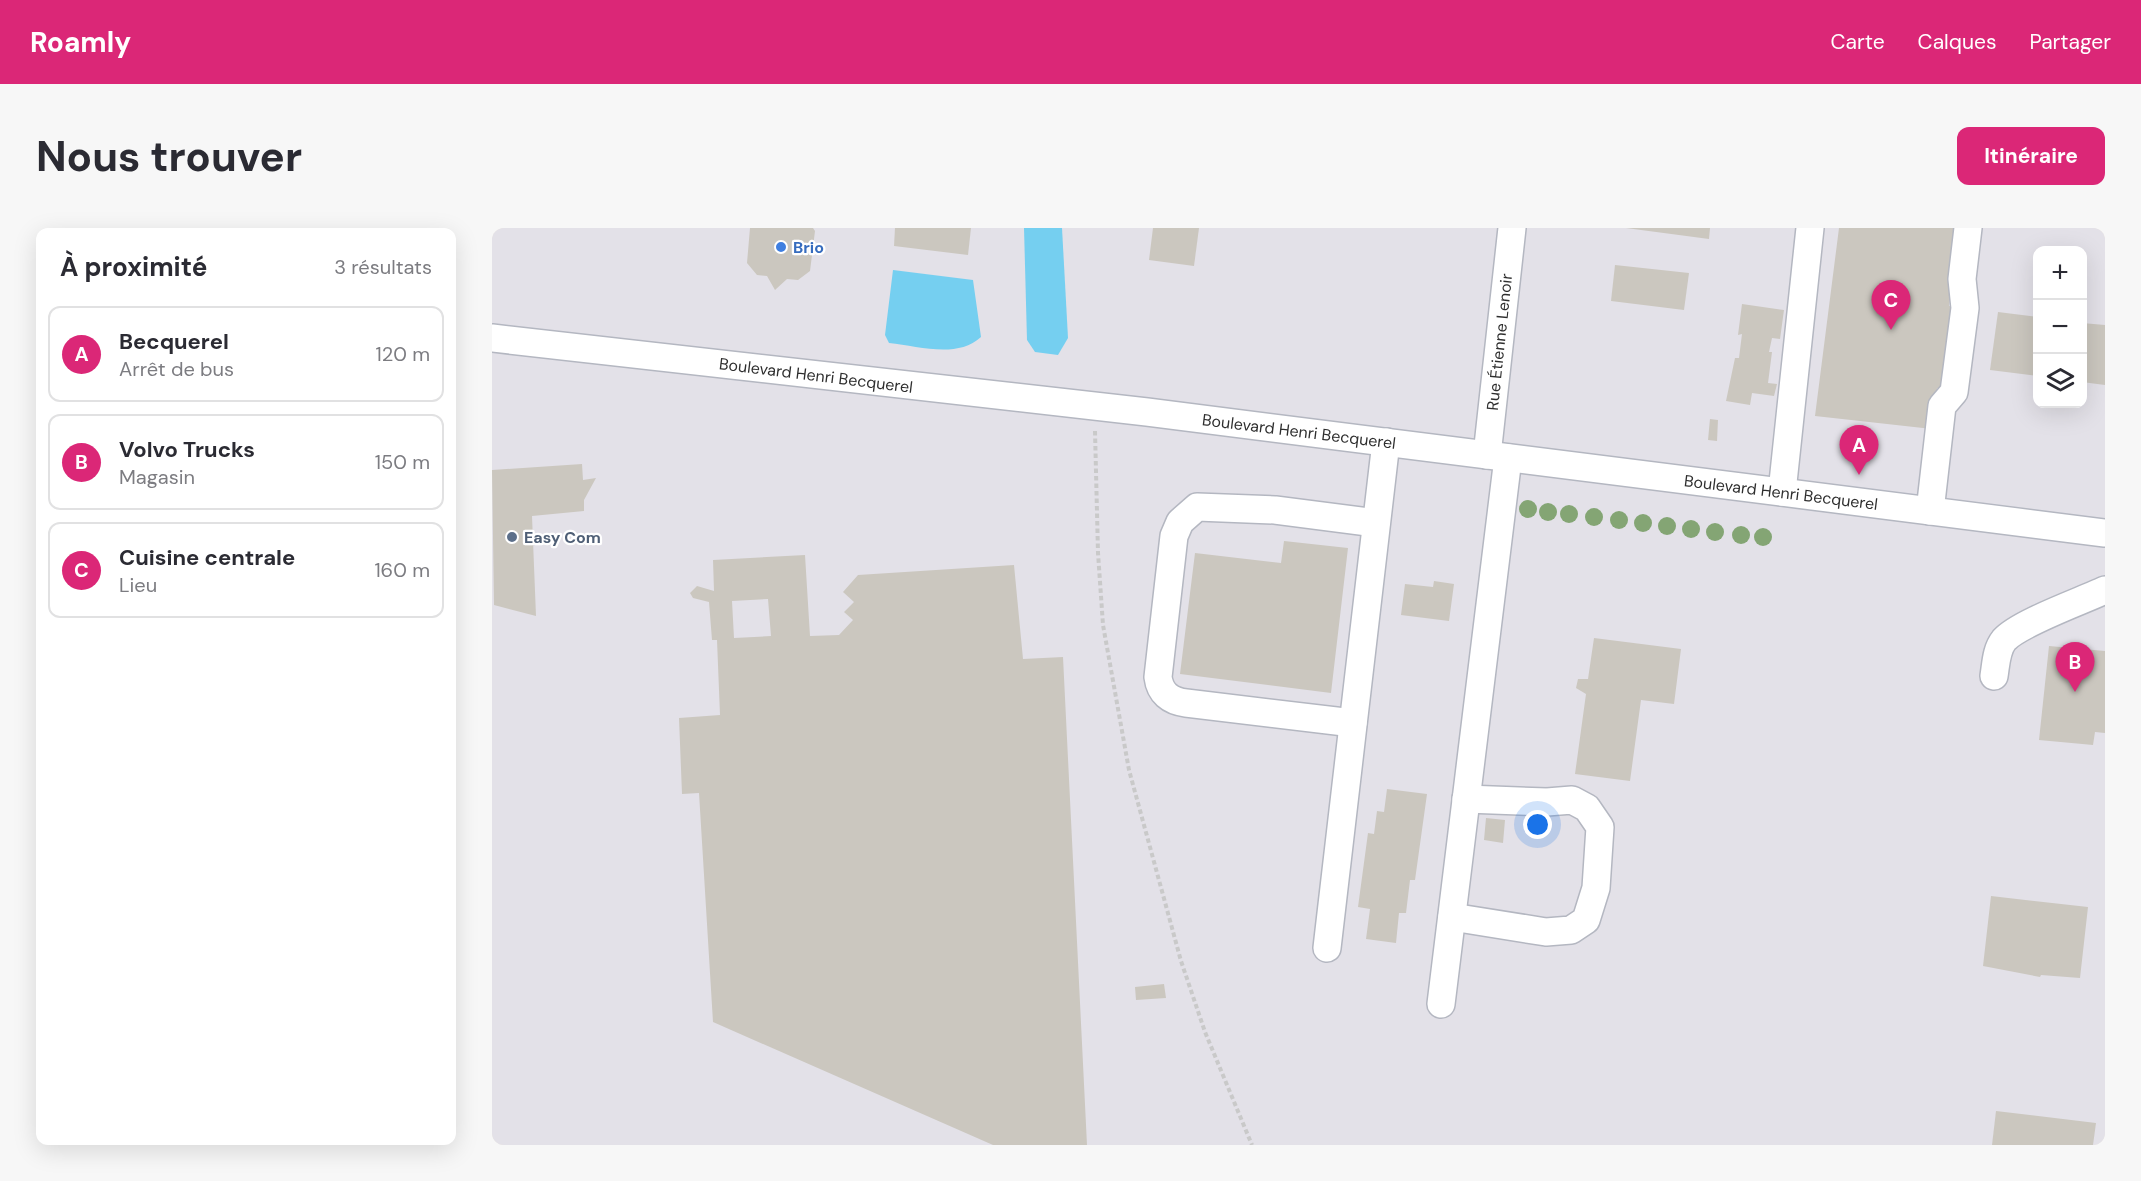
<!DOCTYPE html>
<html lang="fr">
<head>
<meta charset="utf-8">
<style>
	:root { --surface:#fff; --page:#f7f7f7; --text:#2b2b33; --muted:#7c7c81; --line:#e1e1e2; --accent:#db2777 }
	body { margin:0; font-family:"DM Sans",sans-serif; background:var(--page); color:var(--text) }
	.controls { position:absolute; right:18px; top:18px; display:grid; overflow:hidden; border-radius:12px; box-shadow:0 6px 24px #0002 }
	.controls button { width:54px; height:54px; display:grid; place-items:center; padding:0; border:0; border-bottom:2px solid var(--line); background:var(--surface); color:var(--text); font:30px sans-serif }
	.you { position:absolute; left:1046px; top:597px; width:21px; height:21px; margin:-15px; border:4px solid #fff; border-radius:50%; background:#1a73e8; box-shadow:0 0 0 9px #1a73e833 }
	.badge { display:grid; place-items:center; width:39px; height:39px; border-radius:50%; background:var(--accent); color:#fff; font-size:20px; font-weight:700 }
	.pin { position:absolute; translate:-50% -50px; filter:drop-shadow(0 2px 3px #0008) }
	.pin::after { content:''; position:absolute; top:32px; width:21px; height:18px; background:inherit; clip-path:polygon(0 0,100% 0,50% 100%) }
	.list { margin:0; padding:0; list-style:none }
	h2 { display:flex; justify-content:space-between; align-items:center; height:78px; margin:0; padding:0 24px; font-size:26px }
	h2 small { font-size:20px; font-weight:400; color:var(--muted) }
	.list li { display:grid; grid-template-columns:39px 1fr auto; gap:18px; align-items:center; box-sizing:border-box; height:96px; margin:0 12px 12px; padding:0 12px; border:2px solid var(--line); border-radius:12px }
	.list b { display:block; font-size:22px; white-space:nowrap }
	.list p { margin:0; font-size:20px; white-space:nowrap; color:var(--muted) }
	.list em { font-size:20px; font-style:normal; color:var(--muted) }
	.icon { flex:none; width:33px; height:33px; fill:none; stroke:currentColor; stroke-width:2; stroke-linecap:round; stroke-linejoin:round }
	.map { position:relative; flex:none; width:1613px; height:917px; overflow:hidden; border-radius:12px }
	header { display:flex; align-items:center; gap:36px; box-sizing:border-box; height:84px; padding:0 30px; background:var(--accent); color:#fff }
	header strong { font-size:28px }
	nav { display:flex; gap:33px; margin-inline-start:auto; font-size:21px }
	.intro { display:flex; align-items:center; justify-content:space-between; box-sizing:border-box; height:144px; padding:0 36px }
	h1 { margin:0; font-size:42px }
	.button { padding:15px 27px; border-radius:12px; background:var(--accent); color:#fff; font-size:21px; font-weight:700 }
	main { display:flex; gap:36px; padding:0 36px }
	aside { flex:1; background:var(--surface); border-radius:12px; box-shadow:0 6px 24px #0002 }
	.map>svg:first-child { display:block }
	.industrial { fill:#e3e1e8; fill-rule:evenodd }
	.water { fill:#75cff0 }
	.building { fill:#cbc7bf; fill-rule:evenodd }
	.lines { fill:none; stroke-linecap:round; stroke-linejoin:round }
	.minor-casing { stroke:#b4b7c1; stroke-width:30 }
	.path { stroke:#c9c9c9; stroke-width:4; stroke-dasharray:4.5 3; stroke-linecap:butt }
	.minor { stroke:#fff; stroke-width:27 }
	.tree { fill:#84a574 }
	.shop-dot { fill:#3f7fe0; stroke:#fff; stroke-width:2 }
	.service-dot { fill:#5c6f8a; stroke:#fff; stroke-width:2 }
	.labels { text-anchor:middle; stroke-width:4.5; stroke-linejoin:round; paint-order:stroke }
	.shop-label { font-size:16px; font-weight:bold; fill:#366cbe; stroke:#fff; text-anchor:start }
	.street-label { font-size:16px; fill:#2e2e2e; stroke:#fff }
	.service-label { font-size:16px; font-weight:bold; fill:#4e5e75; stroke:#fff; text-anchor:start }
</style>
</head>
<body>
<header>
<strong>Roamly</strong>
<nav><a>Carte</a><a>Calques</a><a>Partager</a></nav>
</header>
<div class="intro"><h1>Nous trouver</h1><a class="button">Itinéraire</a></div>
<main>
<aside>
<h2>À proximité<small>3 résultats</small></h2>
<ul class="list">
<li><span class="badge">A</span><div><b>Becquerel</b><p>Arrêt de bus</p></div><em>120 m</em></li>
<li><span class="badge">B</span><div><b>Volvo Trucks</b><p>Magasin</p></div><em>150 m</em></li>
<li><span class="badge">C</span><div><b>Cuisine centrale</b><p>Lieu</p></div><em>160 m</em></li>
</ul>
</aside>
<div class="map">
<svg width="1613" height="917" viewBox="0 0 1613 917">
	<rect width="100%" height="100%" fill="#efe9e1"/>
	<path class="industrial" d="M0,0h1613v917h-1613zM1546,22h44v154h-44z"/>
	<g class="water">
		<polygon points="532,0 570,0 576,110 566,127 543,124 535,112"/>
		<path d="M401,42l80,10 8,57c-24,22 -62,9 -92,6l-4,-8z"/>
	</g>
	<g class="building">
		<polygon points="258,0 321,0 323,3 318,43 306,52 295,51 283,62 275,48 265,47 255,35"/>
		<polygon points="403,0 479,0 476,27 402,18"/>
		<polygon points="661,0 707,0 702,38 657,32"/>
		<polygon points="1134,0 1218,0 1217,11"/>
		<polygon points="1347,0 1467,0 1457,78 1468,80 1456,161 1445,160 1440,201 1323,188"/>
		<polygon points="1123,37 1197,45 1192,82 1119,73"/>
		<polygon points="1250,76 1292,82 1288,111 1280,110 1277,124 1280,124 1276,155 1285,156 1282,168 1260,165 1258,177 1234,173 1243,130 1247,130 1250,106 1246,107"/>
		<polygon points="1506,84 1546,89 1546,148 1498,142"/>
		<polygon points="1590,95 1613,97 1613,157 1590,154"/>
		<polygon points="1218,191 1226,192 1225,213 1216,212"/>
		<polygon points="90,236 91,252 104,250 92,272 92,283 40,288 44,388 2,377 0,242"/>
		<polygon points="792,313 856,320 839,465 688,446 703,325 789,335"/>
		<path d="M313,327l5,81 29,-1 14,-15 -9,-8 10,-10 -11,-10 15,-17 156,-10 9,94 40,-2 24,488h-94l-280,-123 -14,-229 -17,1 -3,-76 41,-3 -3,-75h-5l-3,-38 -16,-4 -3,-5 7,-7 17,5 -1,-31zM276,371l3,37 -37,2 -2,-37z"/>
		<polygon points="942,353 962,356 957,393 909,387 913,356 941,359"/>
		<polygon points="1102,410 1189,421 1182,476 1149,472 1138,553 1083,546 1094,466 1084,460 1086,451 1096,451"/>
		<polygon points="1557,418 1613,423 1613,505 1603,504 1601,517 1547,512"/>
		<polygon points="895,561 935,566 923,652 918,652 914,685 907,685 904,715 874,711 878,681 866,679 876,605 882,606 885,583 892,584"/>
		<polygon points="994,590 1013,592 1011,615 992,612"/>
		<polygon points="1499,668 1596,679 1588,750 1549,747 1548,749 1491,738"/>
		<polygon points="672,756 674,770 644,772 643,759"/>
		<polygon points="1504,883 1604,895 1601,917 1500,917"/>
	</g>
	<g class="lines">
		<defs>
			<g id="minor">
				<polyline points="0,110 655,184 1613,305"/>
				<polyline points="995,227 1020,0"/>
				<polyline points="1290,264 1318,0"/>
				<polyline points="1438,283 1450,178 1462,164 1473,80 1470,51 1476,0"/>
				<path d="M1502,448c2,-12 2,-26 10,-36 15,-17 78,-39 101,-50"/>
				<path d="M861,495l-167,-20c-16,-2 -26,-10 -28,-26l16,-141 6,-14 17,-15 78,3 101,13"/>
				<polyline points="960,689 1054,704 1079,702 1094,692 1104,660 1108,599 1095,580 1080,572 1055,574 974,571"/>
				<polyline points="835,720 894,214"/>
				<polyline points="949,776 1016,230"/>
			</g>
		</defs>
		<use href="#minor" class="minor-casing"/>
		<polyline class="path" points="603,203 606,325 611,397 637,542 689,733 713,804 760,917"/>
		<use href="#minor" class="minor"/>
	</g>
	<g class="tree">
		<circle cx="1036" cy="281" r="9"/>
		<circle cx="1056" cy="284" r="9"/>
		<circle cx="1077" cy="286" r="9"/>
		<circle cx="1102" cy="289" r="9"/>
		<circle cx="1127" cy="292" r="9"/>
		<circle cx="1151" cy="295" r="9"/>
		<circle cx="1175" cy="298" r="9"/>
		<circle cx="1199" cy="301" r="9"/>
		<circle cx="1223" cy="304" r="9"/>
		<circle cx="1249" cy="307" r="9"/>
		<circle cx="1271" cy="309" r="9"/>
	</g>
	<circle class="shop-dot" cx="289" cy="19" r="6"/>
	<circle class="service-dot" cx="20" cy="309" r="6"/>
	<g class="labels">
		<g class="shop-label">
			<text x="301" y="25">Brio</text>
		</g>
		<g class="street-label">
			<text transform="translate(1007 114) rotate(-84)" y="6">Rue Étienne Lenoir</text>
			<text transform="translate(324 147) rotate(7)" y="6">Boulevard Henri Becquerel</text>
			<text transform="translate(807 203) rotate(7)" y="6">Boulevard Henri Becquerel</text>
			<text transform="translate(1289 264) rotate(7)" y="6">Boulevard Henri Becquerel</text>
		</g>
		<g class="service-label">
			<text x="32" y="315">Easy Com</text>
		</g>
	</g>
</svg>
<div class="controls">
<button>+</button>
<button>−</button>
<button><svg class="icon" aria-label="layers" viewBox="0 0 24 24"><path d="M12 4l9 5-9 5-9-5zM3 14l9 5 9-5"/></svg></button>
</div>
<div class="you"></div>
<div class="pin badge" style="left:1367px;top:247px">A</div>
<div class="pin badge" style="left:1583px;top:464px">B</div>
<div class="pin badge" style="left:1399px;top:102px">C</div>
</div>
</main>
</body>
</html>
